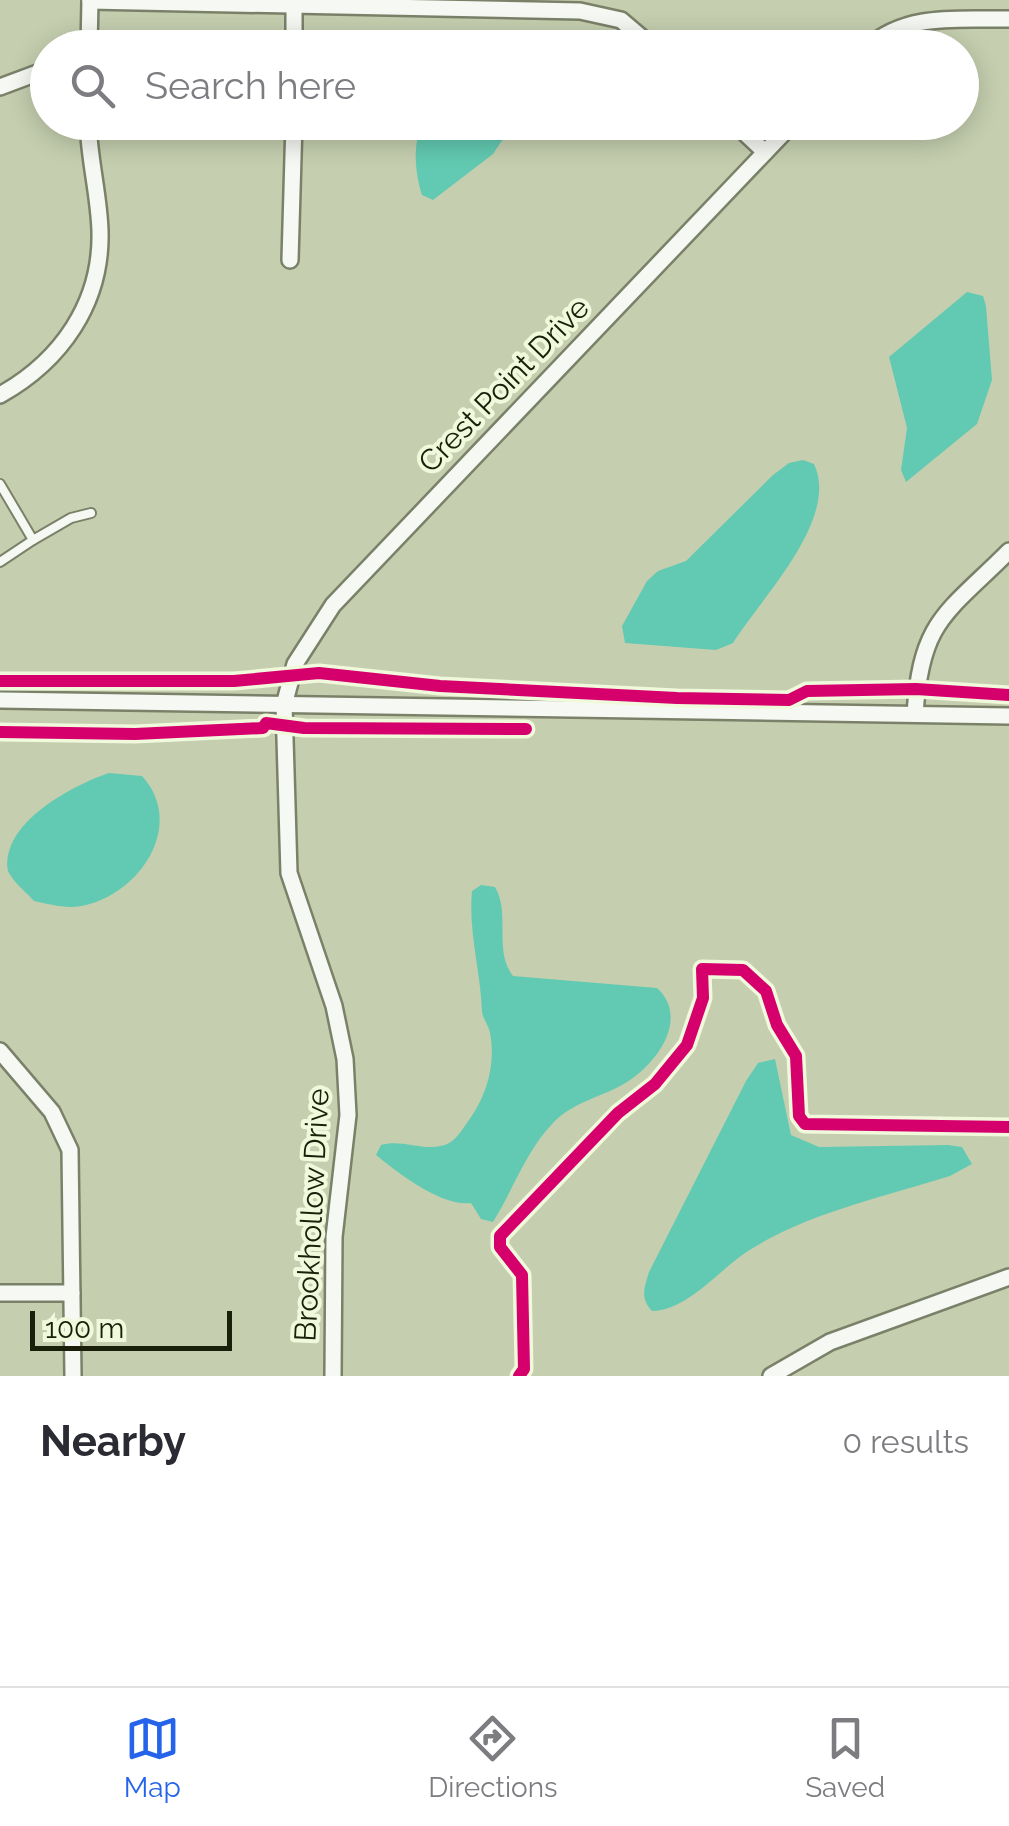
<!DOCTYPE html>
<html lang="en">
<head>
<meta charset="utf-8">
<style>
	:root { --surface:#fff; --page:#f7f7f7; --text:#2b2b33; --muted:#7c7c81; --line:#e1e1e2; --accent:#2563eb }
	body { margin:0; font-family:Raleway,sans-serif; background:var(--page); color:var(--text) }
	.scale { position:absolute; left:30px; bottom:25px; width:202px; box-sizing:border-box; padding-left:10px; border:5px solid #191f08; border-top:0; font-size:28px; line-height:35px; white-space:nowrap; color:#191f08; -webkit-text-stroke:8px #f0f9dc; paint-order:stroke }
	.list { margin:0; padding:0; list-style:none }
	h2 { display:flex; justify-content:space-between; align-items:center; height:130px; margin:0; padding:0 40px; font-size:42px }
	h2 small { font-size:32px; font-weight:400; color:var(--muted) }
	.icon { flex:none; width:55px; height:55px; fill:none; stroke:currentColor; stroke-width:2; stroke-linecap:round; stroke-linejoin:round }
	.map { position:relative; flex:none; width:1009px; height:1376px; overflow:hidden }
	.search { position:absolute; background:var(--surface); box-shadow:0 5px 25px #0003; left:30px; right:30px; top:30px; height:110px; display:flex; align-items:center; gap:25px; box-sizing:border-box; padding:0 35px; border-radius:55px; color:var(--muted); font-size:38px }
	.sheet { height:310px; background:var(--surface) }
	nav { display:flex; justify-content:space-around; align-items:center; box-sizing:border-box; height:140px; border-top:2px solid var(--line); background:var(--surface); font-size:28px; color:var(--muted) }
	nav a { display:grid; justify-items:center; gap:5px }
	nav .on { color:var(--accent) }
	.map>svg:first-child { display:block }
	.water { fill:#62cab2 }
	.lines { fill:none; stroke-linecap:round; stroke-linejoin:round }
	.lane-casing { stroke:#7b8169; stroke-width:12 }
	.street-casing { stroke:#7b8169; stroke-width:20 }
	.lane { stroke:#f6f8f3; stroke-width:8 }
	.street { stroke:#f6f8f3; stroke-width:15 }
	.cycleway-casing { stroke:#f0f9dc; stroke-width:19 }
	.cycleway { stroke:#d6006c; stroke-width:12 }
	.labels { text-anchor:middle; stroke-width:8; stroke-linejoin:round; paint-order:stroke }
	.street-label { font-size:30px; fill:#191f08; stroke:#f0f9dc }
</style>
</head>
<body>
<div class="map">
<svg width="1009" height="1376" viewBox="0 0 1009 1376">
	<rect width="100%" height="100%" fill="#c5cfaf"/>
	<g class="water">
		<path d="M423,123l73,2 7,14 -10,15 -60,46 -11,-5c-7,-21 -10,-53 1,-72z"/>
		<polygon points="967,292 983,296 986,306 992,380 977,424 906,482 901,470 907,428 889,357"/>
		<path d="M803,460l11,4c26,55 -53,134 -81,179l-17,7 -91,-7 -3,-17 25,-45 11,-10 28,-10 87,-86 16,-12z"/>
		<path d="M109,773l33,3c45,49 -3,120 -61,130 -16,3 -32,-2 -47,-5 -8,-9 -21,-19 -26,-30 -8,-49 68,-87 101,-98z"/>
		<path d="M481,885l14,2c16,27 -2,63 18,89l144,12c32,29 2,74 -30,94 -24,15 -53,19 -74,41 -27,28 -40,67 -60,99l-12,-3 -10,-16c-29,4 -73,-30 -95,-48l5,-10c22,-7 47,9 68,-2 8,-4 15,-16 20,-23 18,-25 27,-57 21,-87 -1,-7 -7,-14 -8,-21 -1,-39 -14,-80 -10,-121z"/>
		<path d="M775,1059l16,76 28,12 129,-2 14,2 10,17 -22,12c-66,21 -143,37 -202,75 -28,18 -61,60 -96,60 -12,-13 -8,-23 -3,-39l97,-191 12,-18z"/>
	</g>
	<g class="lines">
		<defs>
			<g id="lane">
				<polyline points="0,484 33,540 71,518 91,513"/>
				<polyline points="0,562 33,540"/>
			</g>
			<g id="street">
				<polyline points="90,1 580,11 621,20 654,48"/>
				<polyline points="294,5 294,48"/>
				<polyline points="89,48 90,0"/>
				<path d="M867,48c40,-36 92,-28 142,-29"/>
				<polyline points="0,87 48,69"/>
				<polyline points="733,122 765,152"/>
				<polyline points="290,260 294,122"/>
				<path d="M0,395c61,-34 102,-92 100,-164 -1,-36 -11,-72 -12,-109"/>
				<polyline points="0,700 1009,716"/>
				<path d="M915,714c6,-94 31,-100 94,-163"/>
				<polyline points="0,1051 52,1112 70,1150 73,1376"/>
				<polyline points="0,1293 72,1293"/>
				<polyline points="333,1376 334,1237 348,1115 345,1059 334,1006 289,873 284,705 295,664 333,605 794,122"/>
				<polyline points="771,1376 830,1342 1009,1277"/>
			</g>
		</defs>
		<use href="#lane" class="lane-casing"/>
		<use href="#street" class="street-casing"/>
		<use href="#lane" class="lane"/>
		<use href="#street" class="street"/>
		<defs>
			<g id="cycleway">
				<polyline points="0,681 234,681 319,673 440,686 677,698 789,700 807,691 916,689 1009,695"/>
				<polyline points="0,732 135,734 263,728 266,723 304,728 526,729"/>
				<polyline points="519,1376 524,1369 522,1275 500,1247 500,1236 618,1113 655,1084 687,1045 703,998 702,969 743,970 766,991 777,1025 796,1056 799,1116 805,1124 1009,1127"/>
			</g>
		</defs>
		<use href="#cycleway" class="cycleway-casing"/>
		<use href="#cycleway" class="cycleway"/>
	</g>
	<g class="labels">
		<g class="street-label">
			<text transform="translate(504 385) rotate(-46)" y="10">Crest Point Drive</text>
			<text transform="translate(312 1215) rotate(-87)" y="10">Brookhollow Drive</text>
		</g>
	</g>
</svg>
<div class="scale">100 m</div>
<div class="search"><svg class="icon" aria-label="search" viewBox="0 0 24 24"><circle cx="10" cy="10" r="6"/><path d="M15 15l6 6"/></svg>Search here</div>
</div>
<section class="sheet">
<h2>Nearby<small>0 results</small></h2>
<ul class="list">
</ul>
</section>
<nav>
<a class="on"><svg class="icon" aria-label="map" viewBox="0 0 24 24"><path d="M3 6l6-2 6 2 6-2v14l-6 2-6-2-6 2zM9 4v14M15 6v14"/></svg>Map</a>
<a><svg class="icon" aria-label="directions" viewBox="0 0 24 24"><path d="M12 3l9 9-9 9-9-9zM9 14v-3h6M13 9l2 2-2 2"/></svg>Directions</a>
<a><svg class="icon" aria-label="saved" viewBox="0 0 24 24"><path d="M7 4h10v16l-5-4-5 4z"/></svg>Saved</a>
</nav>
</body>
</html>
